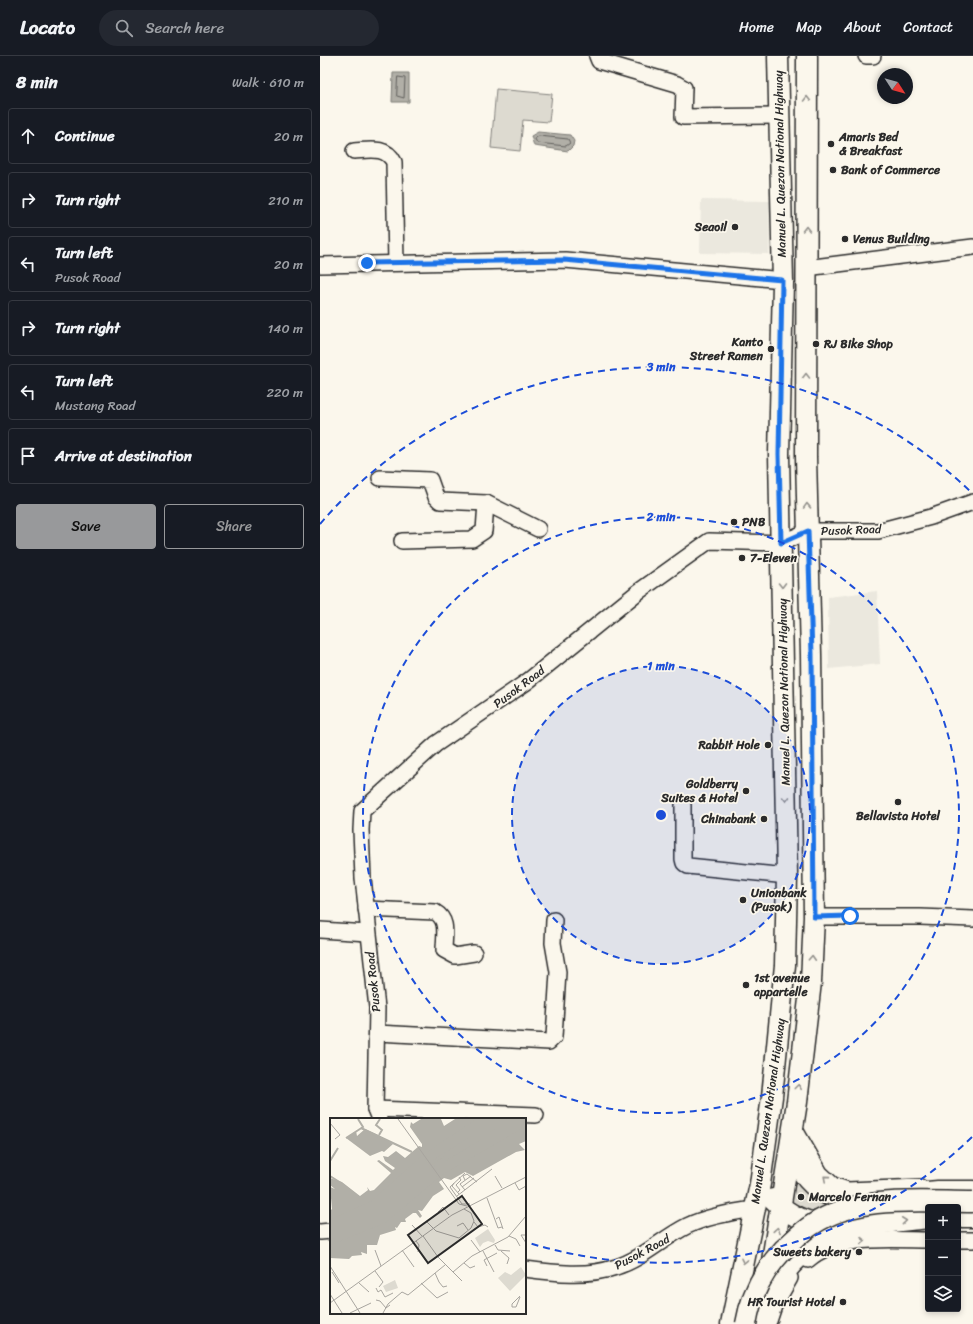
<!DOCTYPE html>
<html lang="en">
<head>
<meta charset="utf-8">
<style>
	:root { --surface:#171b24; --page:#242831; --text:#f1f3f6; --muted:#9ea1a6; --line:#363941; --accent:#98999b }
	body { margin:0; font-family:Sriracha,sans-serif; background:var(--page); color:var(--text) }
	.controls { position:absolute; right:12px; bottom:12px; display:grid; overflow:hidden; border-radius:4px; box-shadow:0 2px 6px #0003 }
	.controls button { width:36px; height:36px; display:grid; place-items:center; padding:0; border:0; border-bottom:1px solid var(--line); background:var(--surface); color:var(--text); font:20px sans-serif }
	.compass { position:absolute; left:557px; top:12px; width:36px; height:36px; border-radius:50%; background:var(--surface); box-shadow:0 2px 6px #0003; rotate:126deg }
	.stop { position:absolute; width:12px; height:12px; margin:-9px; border:3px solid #1a73e8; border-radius:50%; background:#fff }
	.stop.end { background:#1a73e8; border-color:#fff; box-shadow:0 1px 4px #0008 }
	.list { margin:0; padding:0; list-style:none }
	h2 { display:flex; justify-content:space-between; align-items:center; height:52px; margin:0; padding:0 16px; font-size:17px }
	h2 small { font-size:13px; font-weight:400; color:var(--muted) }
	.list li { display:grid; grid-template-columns:26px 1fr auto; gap:12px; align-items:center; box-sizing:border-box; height:56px; margin:0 8px 8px; padding:0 8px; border:1px solid var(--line); border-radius:4px }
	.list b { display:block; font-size:15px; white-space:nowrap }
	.list p { margin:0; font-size:13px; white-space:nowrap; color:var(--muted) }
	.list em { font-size:13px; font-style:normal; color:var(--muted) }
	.actions { display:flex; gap:8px; padding:12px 16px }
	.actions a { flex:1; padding:9px 0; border:1px solid var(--accent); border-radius:4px; text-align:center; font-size:14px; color:var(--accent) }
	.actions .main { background:var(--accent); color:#111 }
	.icon { flex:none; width:22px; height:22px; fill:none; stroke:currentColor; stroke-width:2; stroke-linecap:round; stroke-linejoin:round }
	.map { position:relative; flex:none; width:653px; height:1268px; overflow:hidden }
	header { display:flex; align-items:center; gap:24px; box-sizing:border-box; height:56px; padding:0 20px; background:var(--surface); border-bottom:1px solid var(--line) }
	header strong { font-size:19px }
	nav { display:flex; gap:22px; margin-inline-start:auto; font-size:14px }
	.search { width:280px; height:36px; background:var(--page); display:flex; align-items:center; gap:10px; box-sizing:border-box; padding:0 14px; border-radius:22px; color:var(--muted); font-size:15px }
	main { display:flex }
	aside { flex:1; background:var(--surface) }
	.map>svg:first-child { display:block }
	.built { fill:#ebe8de }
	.green { fill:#dddad0; stroke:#84827e }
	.water { fill:#b1afa7; stroke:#7b7a75 }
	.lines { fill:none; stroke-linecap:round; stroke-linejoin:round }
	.shore { stroke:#61605d; stroke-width:1 }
	.minor-casing { stroke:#2b2b2b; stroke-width:18 }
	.major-casing { stroke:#2b2b2b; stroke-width:23 }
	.minor { stroke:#fbf7ec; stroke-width:15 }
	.major { stroke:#fbf7ec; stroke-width:20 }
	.major-bridge-casing { stroke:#2b2b2b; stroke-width:23; stroke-linecap:butt }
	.major-bridge { stroke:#fbf7ec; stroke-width:20 }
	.oneway { stroke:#93918c }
	.route { stroke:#1a73e8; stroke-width:5 }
	.ring { fill:none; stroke:#1d4ed8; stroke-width:2; stroke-dasharray:7 5 }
	.poi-dot { fill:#2b2b2b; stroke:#fbf7ec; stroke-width:1.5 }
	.labels { text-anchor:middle; stroke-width:3.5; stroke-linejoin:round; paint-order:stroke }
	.poi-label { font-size:12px; font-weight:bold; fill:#2b2b2b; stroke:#fbf7ec; text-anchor:start }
	.street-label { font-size:12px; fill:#2b2b2b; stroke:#fbf7ec }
	.inset-river { fill:none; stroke:#b1afa7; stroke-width:2 }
	.inset-road { fill:none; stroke:#a8a59f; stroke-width:1 }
	.view { fill:#2b2b2b; fill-opacity:0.15; stroke:#2b2b2b; stroke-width:2 }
	.inset-edge { fill:none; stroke:#2b2b2b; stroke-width:2 }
	.centre { fill:#1d4ed8; stroke:#fbf7ec; stroke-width:2 }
	.ring-label { font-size:12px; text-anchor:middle; font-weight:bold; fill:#1d4ed8; stroke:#fbf7ec; stroke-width:3.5; stroke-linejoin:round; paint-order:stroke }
</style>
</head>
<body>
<header>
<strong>Locato</strong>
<div class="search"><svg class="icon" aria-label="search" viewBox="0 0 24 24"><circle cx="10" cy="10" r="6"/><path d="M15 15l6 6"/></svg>Search here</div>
<nav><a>Home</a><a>Map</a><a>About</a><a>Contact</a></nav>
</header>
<main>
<aside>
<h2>8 min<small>Walk · 610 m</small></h2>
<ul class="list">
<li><svg class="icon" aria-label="ahead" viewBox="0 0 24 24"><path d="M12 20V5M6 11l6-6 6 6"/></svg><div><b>Continue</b></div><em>20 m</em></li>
<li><svg class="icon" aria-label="right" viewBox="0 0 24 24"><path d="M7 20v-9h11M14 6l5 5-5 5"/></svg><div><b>Turn right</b></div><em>210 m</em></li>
<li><svg class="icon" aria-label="left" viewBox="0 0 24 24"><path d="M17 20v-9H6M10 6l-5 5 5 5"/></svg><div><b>Turn left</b><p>Pusok Road</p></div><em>20 m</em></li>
<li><svg class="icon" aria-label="right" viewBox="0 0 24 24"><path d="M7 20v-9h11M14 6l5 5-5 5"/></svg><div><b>Turn right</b></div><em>140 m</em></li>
<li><svg class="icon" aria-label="left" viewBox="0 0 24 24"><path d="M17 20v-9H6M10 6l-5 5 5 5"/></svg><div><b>Turn left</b><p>Mustang Road</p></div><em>220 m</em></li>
<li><svg class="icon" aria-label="arrive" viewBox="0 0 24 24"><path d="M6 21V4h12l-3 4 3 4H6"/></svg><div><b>Arrive at destination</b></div></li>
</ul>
<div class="actions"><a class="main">Save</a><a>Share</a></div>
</aside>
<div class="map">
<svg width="653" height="1268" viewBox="0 0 653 1268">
	<rect width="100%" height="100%" fill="#fbf7ec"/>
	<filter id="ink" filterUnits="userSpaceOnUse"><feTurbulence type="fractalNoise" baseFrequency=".025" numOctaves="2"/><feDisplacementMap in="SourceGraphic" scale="8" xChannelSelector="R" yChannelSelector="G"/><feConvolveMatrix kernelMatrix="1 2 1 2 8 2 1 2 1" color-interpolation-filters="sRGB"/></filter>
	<g filter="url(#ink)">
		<g class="built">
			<polygon points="381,144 450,145 449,198 380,197"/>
			<polygon points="557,535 560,608 509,613 508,541"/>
		</g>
		<g class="green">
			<polygon points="176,33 232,38 229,66 203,64 200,95 171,92"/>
			<polygon points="472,1107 510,1149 493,1158 473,1153 467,1129"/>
		</g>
		<g class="water">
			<polygon points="73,17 89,17 89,46 72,46"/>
			<polygon points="218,76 250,79 254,85 253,90 248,95 214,90 211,80"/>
		</g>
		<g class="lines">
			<g class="shore">
				<polygon points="78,21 85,22 84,42 77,40"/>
				<polygon points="219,80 248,83 250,87 246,90 217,87 215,83"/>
			</g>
			<defs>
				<g id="minor">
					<polyline points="277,0 279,5 357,28 364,32 363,61 458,60"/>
					<polyline points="546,0 553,0"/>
					<path d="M34,95c16,-1 32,-5 40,11l2,101"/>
					<polyline points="0,209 245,204 463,224"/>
					<polyline points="486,212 653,191"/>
					<polyline points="60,422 110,424 116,441 120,445 166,447 218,473"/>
					<polyline points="82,485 152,483 164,475 166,447"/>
					<polyline points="363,749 363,803 364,807 368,810 467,820"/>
					<path d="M46,853l69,3c14,8 9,24 9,38l11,6 19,-3"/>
					<polyline points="494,861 600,861 653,863"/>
					<polyline points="0,874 48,877"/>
					<polyline points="57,977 229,986 234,981 238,916 233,887 234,864"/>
					<polyline points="55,1053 216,1059"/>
					<polyline points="59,1063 55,1053 57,952 43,822 41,774 42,755 116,688 208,625 318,536 389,485 461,487 488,475 558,475 611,461 653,446"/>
					<polyline points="477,1077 500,1117 513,1129 528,1134 600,1131"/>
					<polyline points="0,1176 11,1175"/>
					<polyline points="638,1184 653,1184"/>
					<path d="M488,1204c28,-26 84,-20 120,-20"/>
					<path d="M205,1213c29,4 63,8 91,-2 26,-8 47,-29 71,-41 21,-10 45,-14 68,-17"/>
					<polyline points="449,1265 454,1250 470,1222"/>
				</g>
				<g id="major">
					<path d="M476,1086c1,8 1,17 4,25 8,19 29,32 50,33 6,1 14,-1 21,-2"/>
					<polyline points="587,1138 618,1135 653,1135"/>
					<path d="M453,1143c15,16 35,25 57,25"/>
					<polyline points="638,1161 653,1161"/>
					<path d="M449,1237c48,-69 82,-66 159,-75"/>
					<polyline points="411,1268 440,1128 452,1041 465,909 467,820 459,398 463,227 458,0"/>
					<polyline points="442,1268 477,1046 491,926 494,861 491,598 486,401 487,0"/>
				</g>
			</defs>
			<use href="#minor" class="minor-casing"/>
			<use href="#major" class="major-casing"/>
			<use href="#minor" class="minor"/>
			<use href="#major" class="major"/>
			<defs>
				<path id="major-bridge" d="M426,1268c5,-30 17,-53 38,-75 9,-8 18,-18 28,-24 46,-31 109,-23 161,-23"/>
			</defs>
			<use href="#major-bridge" class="major-bridge-casing"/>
			<use href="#major-bridge" class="major-bridge"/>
		</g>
		<defs><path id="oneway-chevron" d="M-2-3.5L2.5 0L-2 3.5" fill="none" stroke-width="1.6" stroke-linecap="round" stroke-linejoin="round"/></defs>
		<g class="oneway">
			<use href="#oneway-chevron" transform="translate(487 43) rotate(-90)"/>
			<use href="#oneway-chevron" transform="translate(486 173) rotate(-90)"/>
			<use href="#oneway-chevron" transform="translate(486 320) rotate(-90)"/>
			<use href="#oneway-chevron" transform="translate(487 450) rotate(-92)"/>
			<use href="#oneway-chevron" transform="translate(462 529) rotate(89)"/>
			<use href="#oneway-chevron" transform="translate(466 743) rotate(89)"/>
			<use href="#oneway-chevron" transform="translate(492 902) rotate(-87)"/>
			<use href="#oneway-chevron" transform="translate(478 1031) rotate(-83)"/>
			<use href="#oneway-chevron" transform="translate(506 1122) rotate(-139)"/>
			<use href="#oneway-chevron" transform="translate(584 1165) rotate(-6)"/>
			<use href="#oneway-chevron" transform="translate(457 1174) rotate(-81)"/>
			<use href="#oneway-chevron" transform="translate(543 1185)"/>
			<use href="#oneway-chevron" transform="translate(424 1205) rotate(102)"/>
		</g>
	</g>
	<g class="lines" filter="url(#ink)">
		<polyline class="route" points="47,207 244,204 462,224 459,398 461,487 488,475 492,598 494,861 530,860"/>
	</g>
	<circle cx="341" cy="759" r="149" fill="#1d4ed8" fill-opacity=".12"/>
	<g class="ring">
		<circle cx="341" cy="759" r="149"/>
		<circle cx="341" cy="759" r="298"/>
		<path d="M652 1081A448 448 0 0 1 206 1186M0 468A448 448 0 0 1 652 437"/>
	</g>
	<g class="poi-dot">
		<circle cx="511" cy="88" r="4"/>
		<circle cx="513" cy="114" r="4"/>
		<circle cx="415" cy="171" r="4"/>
		<circle cx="525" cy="183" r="4"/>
		<circle cx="496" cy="288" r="4"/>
		<circle cx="451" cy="293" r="4"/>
		<circle cx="414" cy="466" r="4"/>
		<circle cx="422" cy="502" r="4"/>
		<circle cx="448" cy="689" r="4"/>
		<circle cx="426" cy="735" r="4"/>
		<circle cx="578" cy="746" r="4"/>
		<circle cx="444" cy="763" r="4"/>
		<circle cx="423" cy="844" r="4"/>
		<circle cx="426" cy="929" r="4"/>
		<circle cx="481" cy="1141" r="4"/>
		<circle cx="539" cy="1196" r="4"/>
		<circle cx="523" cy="1246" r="4"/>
	</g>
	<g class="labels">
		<g class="poi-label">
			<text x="519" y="85">Amaris Bed<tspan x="519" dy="14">&amp; Breakfast</tspan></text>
			<text x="521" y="118">Bank of Commerce</text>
			<text x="407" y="175" text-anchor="end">Seaoil</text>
			<text x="533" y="187">Venus Building</text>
			<text x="443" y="290" text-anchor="end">Kanto<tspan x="443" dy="14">Street Ramen</tspan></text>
			<text x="504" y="292">RJ Bike Shop</text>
			<text x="422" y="470">PNB</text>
			<text x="430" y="506">7-Eleven</text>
			<text x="440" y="693" text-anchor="end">Rabbit Hole</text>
			<text x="418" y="732" text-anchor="end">Goldberry<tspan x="418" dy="14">Suites &amp; Hotel</tspan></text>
			<text x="578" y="764" text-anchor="middle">Bellavista Hotel</text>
			<text x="436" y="767" text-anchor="end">Chinabank</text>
			<text x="431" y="841">Unionbank<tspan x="431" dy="14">(Pusok)</tspan></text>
			<text x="434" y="926">1st avenue<tspan x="434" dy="14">appartelle</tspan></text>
			<text x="489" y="1145">Marcelo Fernan</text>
			<text x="531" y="1200" text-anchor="end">Sweets bakery</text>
			<text x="515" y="1250" text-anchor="end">HR Tourist Hotel</text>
		</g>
		<g class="street-label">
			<text transform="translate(460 108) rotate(-91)" y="4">Manuel L. Quezon National Highway</text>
			<text transform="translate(531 474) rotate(-2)" y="4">Pusok Road</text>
			<text transform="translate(199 631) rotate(-37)" y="4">Pusok Road</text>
			<text transform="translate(464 636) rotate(-91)" y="4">Manuel L. Quezon National Highway</text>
			<text transform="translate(53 926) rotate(-96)" y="4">Pusok Road</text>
			<text transform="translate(448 1055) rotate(-82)" y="4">Manuel L. Quezon National Highway</text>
			<text transform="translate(322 1196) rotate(-28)" y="4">Pusok Road</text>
		</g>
	</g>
	<g transform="translate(10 1062)">
		<rect width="196" height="196" fill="#fbf7ec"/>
		<path d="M158,111l7,11 -1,3 -6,-2 -5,2 -3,4 -5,-9zM191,149l5,8 -16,16 -12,-13 7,-6 6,3zM65,162l3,8 -12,4 -3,-6z" fill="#dddad0"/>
		<path d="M91,1h20l3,7 11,-7h71v22l-7,3 6,6 -9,2 -43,24 -8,-4 -14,8 -7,-2 -5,4 5,7 -11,7 -11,15 -4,-1 4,6 -2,2 -4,-5h-3l-8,6 1,3h-5l-4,6 -2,-1 1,3 -16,5 -3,10h-10v9l-6,-2 1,3 -10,1 -3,3 -19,-1v-47l2,-2 -2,-22 5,2 -5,-4v-7l12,4 18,14 8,-6 -1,-3 3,4 4,-1 17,-17 -14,-12 2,-1 14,10 2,-2 -10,-7 -2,-5 5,1 8,-6 9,7 14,-12 3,1v-3l-12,-17 1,-5 2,2zM35,11l13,6 -3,3 3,-3 15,9 -9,8 -2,-1 -12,5 -24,-18 10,-7 1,5z" fill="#b1afa7"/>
		<path class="inset-river" d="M31,10l51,24M165,11l16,-10M49,17l3,-5 -6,-5 4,-6M16,20l17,-11 -5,-8M96,36l52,-35M96,37l54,-36M97,38l56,-37M114,39l60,-38M98,40l59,-39M98,41l61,-40M99,42l63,-41M0,43l8,-13M99,43l65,-42M100,43l66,-42M101,45l68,-44M105,48l78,-47M104,50l11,-7M105,51l81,-50M106,52l83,-51M107,52l84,-51M107,53l87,-52M107,54l89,-53M109,54l87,-52M109,56l87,-52M109,57l87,-51M110,57l86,-50M0,58l11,7M39,102l11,-5 52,-45M0,103l42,-19 51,-46M0,104l42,-19 52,-46M0,105l43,-19 51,-46M0,106l43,-19 52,-46 60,-40M0,107l44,-19 51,-46M0,108l44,-19 52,-46M0,109l45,-20 51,-45M0,110l46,-20 51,-45M0,111l46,-20 52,-46M0,112l47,-20 51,-46M0,113l47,-20 52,-46 72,-46M0,114l48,-20 51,-46M0,115l48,-21 52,-45 76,-48M0,116l49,-21 52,-46 78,-48M0,117l50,-21 52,-46M0,118l51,-20 51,-46M0,120l52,-21 52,-45M0,120l51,-21 52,-46M0,121l53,-21 51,-45M0,122l53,-21 52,-45M0,123l54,-21 52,-46M0,124l54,-21 52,-45M0,125l55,-21 51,-45M0,126l55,-22 53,-45"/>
		<path class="inset-road" d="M68,1l61,85 8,2M0,5l10,12 -5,4M135,55l-15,14 12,17h8M165,58l7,12M135,62l-2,-4 4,-2 10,8M124,65l-2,3 7,8M185,65l4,7 7,-4M132,69l12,-9M135,72l-5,-6 11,-8M128,74l2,-2 -4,-5 5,-5 -2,-3M127,78l35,-27M157,80l11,30 4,-1M108,94l5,-5 6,8M166,101l3,-2 4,12M96,103l10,10 23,7 12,-10 3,-7 -3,-8 -7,-4M144,104l4,5 7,-2 3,2M82,107l10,11M127,108l6,-3 5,7M196,117h-5l5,8M93,118l15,21 15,15 19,-16 36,-19 18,-21M179,118l7,3 4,7M141,122l9,12M86,123l3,4 -1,7M165,127l3,5 12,1M45,132l6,16M72,132l12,17M153,133l11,21M171,133l8,7 -2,6M134,145l6,5 5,-2M0,148l30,47M157,148l-3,-6 13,-7M45,153l8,11 -4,5M2,154l7,11M123,154l9,9M105,155l4,9 4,5 4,-1M29,165l10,9M91,165l16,15 11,-6M46,170l2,4 3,-2 4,7 8,-4M0,176l12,19M190,178l-8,8v3h4l4,-10M46,182l4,1 6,7 4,-3M0,185l122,-88 74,-38M20,195l21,-10M53,195l5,-9 14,-12 6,3 37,-30"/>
		<path class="view" d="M132,78l20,28 -54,39 -20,-28z"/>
		<rect width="196" height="196" class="inset-edge"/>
	</g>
	<circle cx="341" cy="759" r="6" class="centre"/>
	<g class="ring-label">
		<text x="341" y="315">3 min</text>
		<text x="341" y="465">2 min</text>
		<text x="341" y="614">1 min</text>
	</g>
</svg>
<div class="controls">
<button>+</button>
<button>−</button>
<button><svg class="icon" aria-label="layers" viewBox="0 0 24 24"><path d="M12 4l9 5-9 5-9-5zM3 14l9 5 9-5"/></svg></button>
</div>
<svg class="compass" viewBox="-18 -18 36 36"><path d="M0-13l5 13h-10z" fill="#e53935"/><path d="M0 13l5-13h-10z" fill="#9ea1a6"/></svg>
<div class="stop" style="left:530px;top:860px"></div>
<div class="stop end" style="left:47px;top:207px"></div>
</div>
</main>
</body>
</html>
